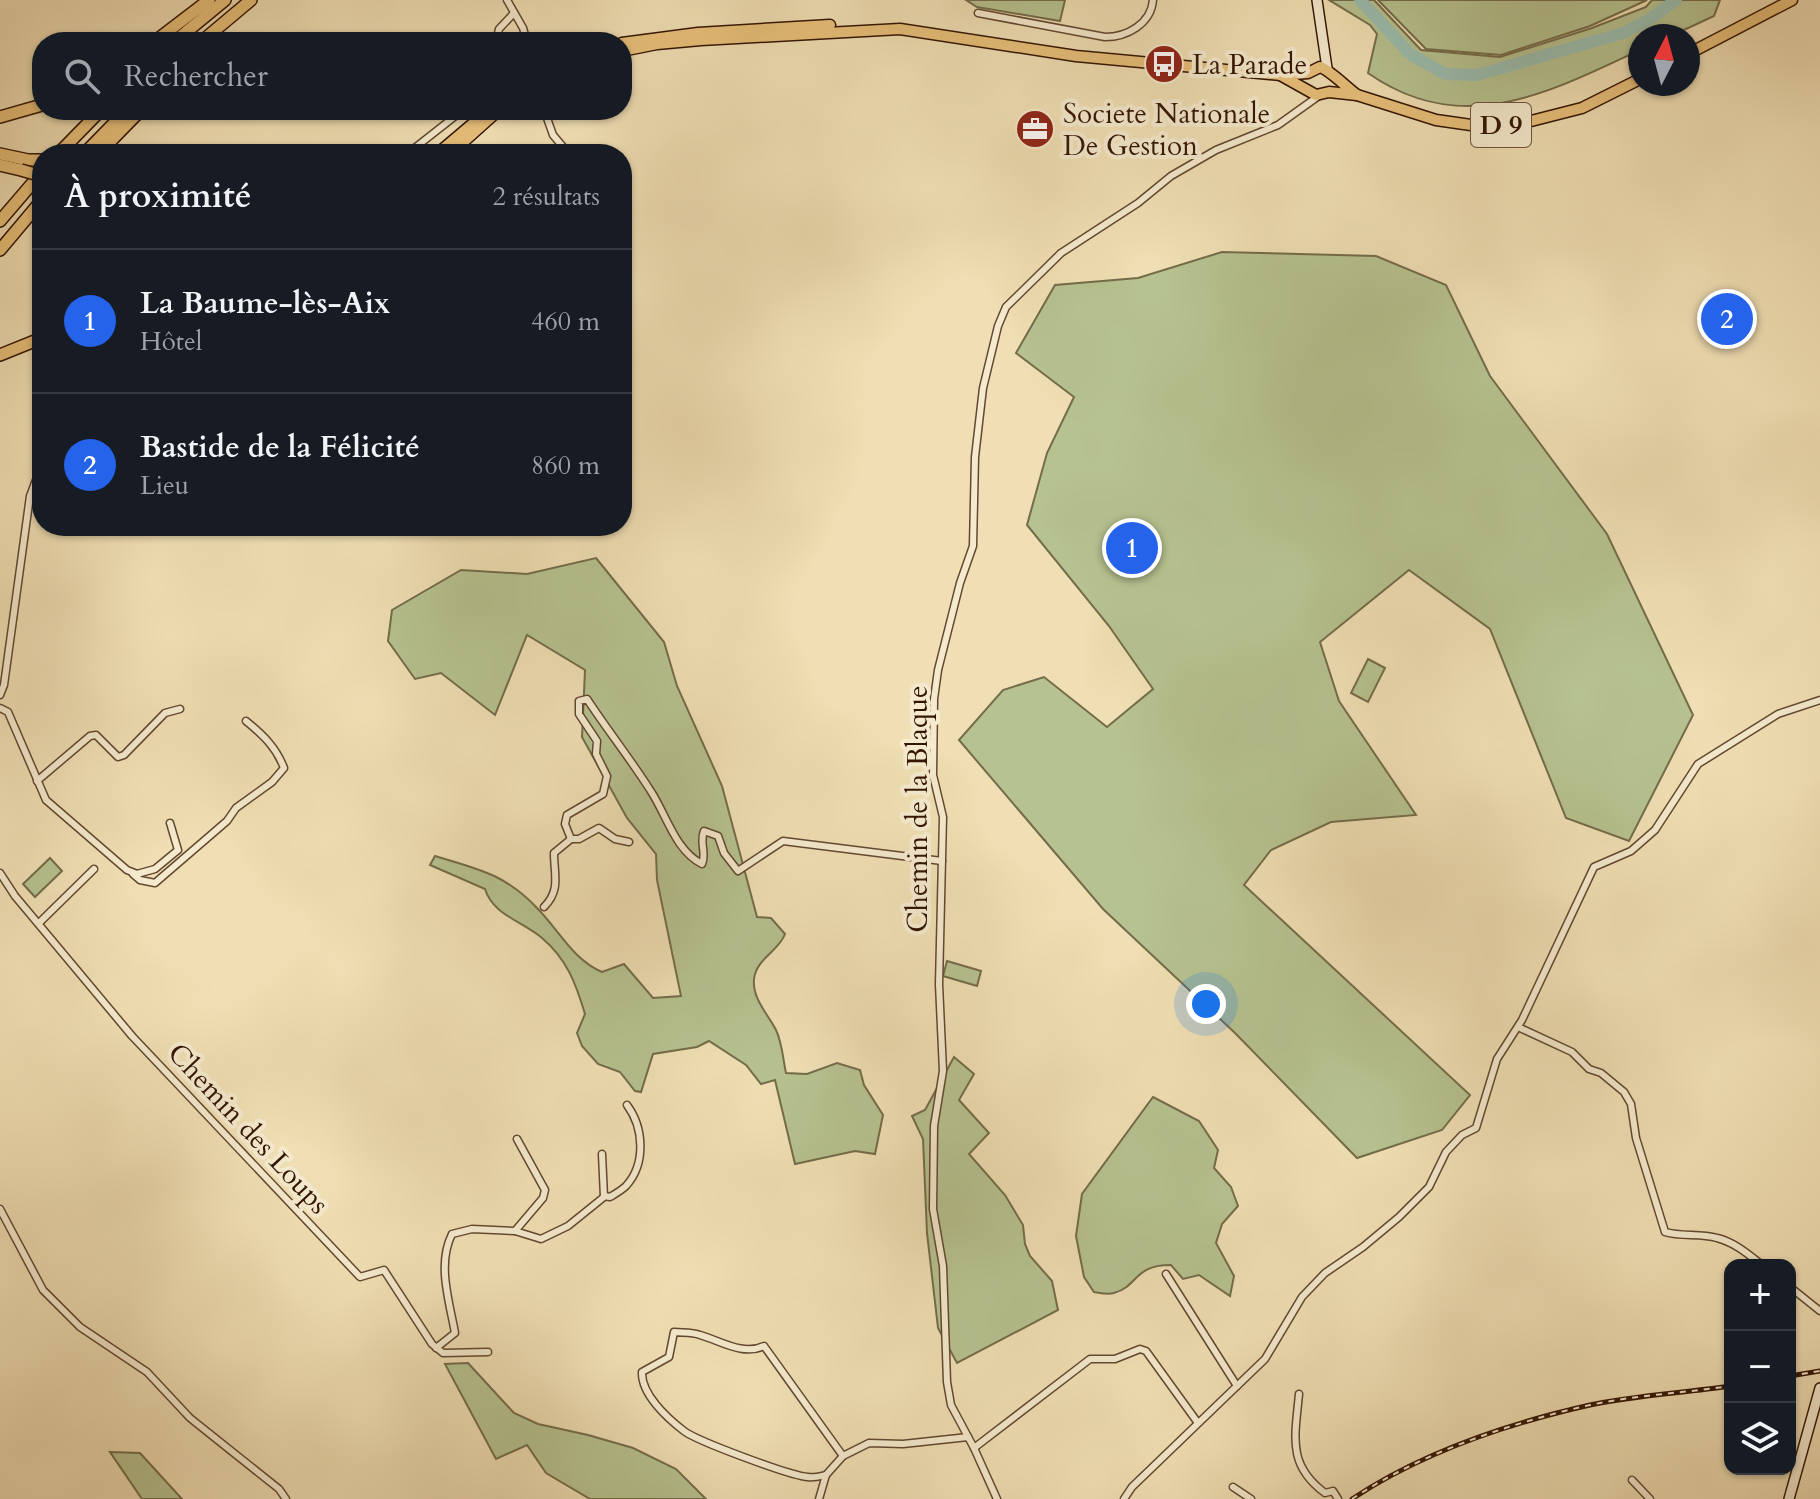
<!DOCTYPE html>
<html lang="fr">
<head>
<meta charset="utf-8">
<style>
	:root { --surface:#171b24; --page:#242831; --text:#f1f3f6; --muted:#9ea1a6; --line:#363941; --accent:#2563eb }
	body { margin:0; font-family:Cardo,serif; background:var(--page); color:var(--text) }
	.controls { position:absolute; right:24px; bottom:24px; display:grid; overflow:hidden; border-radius:16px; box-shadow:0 2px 6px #0004 }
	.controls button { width:72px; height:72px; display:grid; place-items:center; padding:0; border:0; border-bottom:2px solid var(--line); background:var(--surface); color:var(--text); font:40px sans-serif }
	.compass { position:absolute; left:1628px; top:24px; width:72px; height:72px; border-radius:50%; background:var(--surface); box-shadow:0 2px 6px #0004; rotate:6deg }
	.you { position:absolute; left:1206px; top:1004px; width:28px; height:28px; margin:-20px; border:6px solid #fff; border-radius:50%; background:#1a73e8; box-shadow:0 0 0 12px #1a73e833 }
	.badge { display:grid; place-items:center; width:52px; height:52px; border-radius:50%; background:var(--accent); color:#fff; font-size:26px; font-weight:700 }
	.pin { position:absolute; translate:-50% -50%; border:4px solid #fff; box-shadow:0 2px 8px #0006 }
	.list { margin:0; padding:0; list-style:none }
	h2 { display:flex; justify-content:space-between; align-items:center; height:104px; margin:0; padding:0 32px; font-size:34px }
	h2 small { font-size:26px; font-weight:400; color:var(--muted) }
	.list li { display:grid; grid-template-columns:52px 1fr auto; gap:24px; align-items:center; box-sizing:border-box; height:144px; padding:0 32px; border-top:2px solid var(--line) }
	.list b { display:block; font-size:30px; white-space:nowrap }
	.list p { margin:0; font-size:26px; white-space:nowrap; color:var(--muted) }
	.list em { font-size:26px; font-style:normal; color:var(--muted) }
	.icon { flex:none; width:44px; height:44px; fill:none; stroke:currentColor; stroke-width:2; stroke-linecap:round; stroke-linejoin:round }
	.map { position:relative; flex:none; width:1820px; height:1499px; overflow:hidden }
	.search { position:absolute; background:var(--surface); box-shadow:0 2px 6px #0004; left:32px; top:32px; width:600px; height:88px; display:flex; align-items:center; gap:20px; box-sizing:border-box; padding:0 28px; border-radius:32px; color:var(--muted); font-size:30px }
	.panel { position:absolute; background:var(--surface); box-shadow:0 2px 6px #0004; left:32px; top:144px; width:600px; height:392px; border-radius:32px }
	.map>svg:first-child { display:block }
	.green { fill:#b6c290; stroke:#746c4a; stroke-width:2 }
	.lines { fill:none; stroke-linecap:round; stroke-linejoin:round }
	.river { stroke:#9abdae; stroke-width:12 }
	.street-casing { stroke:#62482f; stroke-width:9 }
	.secondary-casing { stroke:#331503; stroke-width:12 }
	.primary-casing { stroke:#331503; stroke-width:13 }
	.highway-casing { stroke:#331503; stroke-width:14 }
	.street { stroke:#f5eace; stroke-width:6 }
	.secondary { stroke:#f5eace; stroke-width:9 }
	.primary { stroke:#e8c07a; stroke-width:10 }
	.highway { stroke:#e8c07a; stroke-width:11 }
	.rail-casing { stroke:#331503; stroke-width:5 }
	.rail { stroke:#f5eace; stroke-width:2; stroke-dasharray:6; stroke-linecap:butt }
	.highway-bridge-casing { stroke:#331503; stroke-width:14; stroke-linecap:butt }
	.highway-bridge { stroke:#e8c07a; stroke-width:11 }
	.labels { text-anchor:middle; stroke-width:8; stroke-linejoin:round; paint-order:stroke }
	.shield { fill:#f5eace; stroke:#6d5540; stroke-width:2 }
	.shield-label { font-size:26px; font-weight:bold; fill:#331503 }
	.poi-label { font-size:28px; fill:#331503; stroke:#f5eace; text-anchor:start }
	.street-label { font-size:28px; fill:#331503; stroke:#f5eace }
</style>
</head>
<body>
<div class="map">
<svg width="1820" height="1499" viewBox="0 0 1820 1499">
	<rect width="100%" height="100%" fill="#f0dfb4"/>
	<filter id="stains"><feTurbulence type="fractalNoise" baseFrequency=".0025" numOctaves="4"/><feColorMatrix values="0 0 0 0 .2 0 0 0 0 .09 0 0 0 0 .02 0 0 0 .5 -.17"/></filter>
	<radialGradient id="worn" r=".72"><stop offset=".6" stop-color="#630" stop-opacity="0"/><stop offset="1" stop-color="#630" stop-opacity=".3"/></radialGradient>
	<g class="green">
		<polygon points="966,0 1065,0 1060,21 977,7"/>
		<path d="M1329,0h45l47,50 79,7 92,-29 54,-21 6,-7h68l-6,16 -43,20h-31v14c-92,43 -178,89 -272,23l9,-39 -7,-9z"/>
		<polygon points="1378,0 1647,0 1590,26 1501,55 1426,49"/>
		<polygon points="1222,252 1376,256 1446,285 1490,376 1607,534 1693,715 1629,841 1566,818 1490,629 1409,570 1320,642 1339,701 1416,815 1331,822 1271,850 1244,885 1470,1095 1442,1130 1357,1158 1235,1033 1103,909 959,740 1003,690 1044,677 1107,727 1153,689 1109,626 1027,525 1047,453 1074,397 1016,353 1055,285 1138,278"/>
		<path d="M596,558l68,84 13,44 45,100 35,131 14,1 14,16c-6,17 -29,25 -31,45 -2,20 14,35 22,51 6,12 7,29 10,43l21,1 30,-11 23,7 4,15 19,30 -8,39 -20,-3 -60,13 -20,-84 -14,4 -15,-19 -37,-24 -12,6 -44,7 -12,38 -6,-1 -15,-19 -22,-8 -16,-18 -5,-13 8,-19c-9,-30 -18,-55 -43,-76 -20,-17 -49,-23 -57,-49l-55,-24 5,-9c43,13 70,18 102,52 22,22 36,52 65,64l22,-8 29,34 28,-2 -24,-116 -1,-26 -29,-36 -45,-81 3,-67 -58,-35 -32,80 -54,-42 -26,6 -27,-38 4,-31 69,-40 66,4z"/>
		<polygon points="1368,659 1385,668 1368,702 1351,693"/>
		<polygon points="50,858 62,871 35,897 23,884"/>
		<polygon points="947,961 981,971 977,986 943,976"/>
		<polygon points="954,1057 974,1074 959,1100 989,1133 969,1154 1005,1195 1023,1225 1025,1244 1030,1256 1052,1281 1058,1310 957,1363 938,1328 927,1233 923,1139 912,1116 925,1110"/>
		<path d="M1153,1097l46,24 19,29 -4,18 17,19 7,19 -16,18 -6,19 18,33 -4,20 -31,-21 -16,4 -12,-14c-38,0 -32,21 -57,28 -6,2 -14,0 -20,-1l-10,-15 -8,-41 6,-42z"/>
		<polygon points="468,1363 514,1413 538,1424 588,1435 633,1448 676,1469 706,1499 590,1499 546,1473 527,1445 496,1459 445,1364"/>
		<polygon points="110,1452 140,1453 182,1499 142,1499"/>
	</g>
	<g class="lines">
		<polyline class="river" points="1360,0 1410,54 1445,74 1477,75 1623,33 1650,19 1676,0"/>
		<defs>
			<g id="street">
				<polyline points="507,0 523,28 527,42"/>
				<path d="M978,13l127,24c22,0 46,-13 48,-37"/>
				<polyline points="496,42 499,29 514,13"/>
				<polyline points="541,110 547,118 548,110"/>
				<polyline points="547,118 553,135 569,154"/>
				<polyline points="287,154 318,152 318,154"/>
				<polyline points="407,154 463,110"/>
				<polyline points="0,695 4,685 30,496 42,464"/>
				<polyline points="0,708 8,712 46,800 127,870 137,874 155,869 178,850 170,823"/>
				<polyline points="37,781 90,736 96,735 118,757 124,755 165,713 180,709"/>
				<path d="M629,842l-14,-3 -16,-11 -20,11h-8l-6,-15 2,-9 36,-21 4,-18 -11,-22 1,-13 -18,-27v-13l8,-2c21,32 45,62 65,94 15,24 24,58 50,71 5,-11 -3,-21 2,-33l14,5 6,17 14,18 45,-30 159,20"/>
				<polyline points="0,873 15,896 132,1036 360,1277 384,1270 432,1344 443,1353 488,1352"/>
				<path d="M133,874l7,6 15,3 72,-62 9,-13 36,-26 12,-14c-8,-21 -21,-33 -38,-47"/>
				<path d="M544,907c17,-17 10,-32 10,-54l17,-14"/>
				<polyline points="39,923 94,869"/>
				<path d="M1518,1027l54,25 17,17 12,4 23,19 7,12 5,34 29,94c17,5 35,1 52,6 17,4 31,16 45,27"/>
				<path d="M604,1196l6,1c5,-3 12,-7 16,-11 20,-22 18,-58 1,-81"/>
				<polyline points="0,1209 43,1290 80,1327 147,1372 190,1418 279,1489 286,1499"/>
				<polyline points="515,1231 541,1239 568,1226 604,1197 602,1154"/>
				<polyline points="1166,1274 1237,1386"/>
				<polyline points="1790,1287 1820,1311"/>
				<path d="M436,1348l19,-15c-6,-33 -18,-69 -3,-99l20,-5 43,2 28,-33 2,-8 -28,-51"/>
				<path d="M1299,1394c-4,43 -12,71 26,99l8,-2 5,8"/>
				<polyline points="974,1448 1090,1359 1115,1359 1140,1349 1146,1351 1198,1423"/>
				<path d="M826,1475c-5,1 -12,3 -18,2 -17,-1 -111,-36 -124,-46 -17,-13 -43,-37 -42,-59l27,-15 5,-25c9,1 18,0 26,3 21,6 43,21 64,11l79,110"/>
				<polyline points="1632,1480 1650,1499"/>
				<polyline points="1233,1487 1251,1499"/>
				<polyline points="819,1499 826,1475 843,1456 869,1443 903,1444 968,1437"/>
				<polyline points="997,1499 974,1448 951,1405 947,1382 943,1266 933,1209 934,1126 943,1071 939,984 943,817 933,775 934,699 938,670 960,583 973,546 975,457 983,388 998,326 1006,307 1061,253 1138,203 1171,176 1216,150 1278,125 1320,95"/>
				<polyline points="1124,1499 1132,1487 1265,1359 1302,1297 1325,1273 1363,1247 1399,1217 1429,1187 1446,1152 1462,1135 1476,1128 1497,1059 1522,1020 1594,867 1631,851 1655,830 1698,764 1778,714 1820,700"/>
			</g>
			<g id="secondary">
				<polyline points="1317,0 1327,68"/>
				<polyline points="1789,1499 1820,1388"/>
			</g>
			<g id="primary">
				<polyline points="622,43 698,33 830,25"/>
				<path d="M622,51l35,-7 44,-4 199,-11 176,27 205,19 27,-2 12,-6c10,3 26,20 37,28"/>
				<polyline points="1688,54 1792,0"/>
				<polyline points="1282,76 1316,95 1329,92 1357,95 1436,120 1471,125 1502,125 1531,121 1582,108 1640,79"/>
				<polyline points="437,154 489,110"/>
				<polyline points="450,154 499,110"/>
			</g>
			<g id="highway">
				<polyline points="154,42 209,0"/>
				<polyline points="174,42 225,0"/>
				<polyline points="201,42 251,0"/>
				<polyline points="0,117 42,105"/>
				<polyline points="0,154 28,160 42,160"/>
				<polyline points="58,154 101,110"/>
				<polyline points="84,154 127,110"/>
				<polyline points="98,154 141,110"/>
				<polyline points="0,165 21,170"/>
				<polyline points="0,221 42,172"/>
				<polyline points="42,227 42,248"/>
				<polyline points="0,250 42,200"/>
				<polyline points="0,355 42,338"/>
			</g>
		</defs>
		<use href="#street" class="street-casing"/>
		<use href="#secondary" class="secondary-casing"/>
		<use href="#primary" class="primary-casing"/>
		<use href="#highway" class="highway-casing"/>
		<use href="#street" class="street"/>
		<use href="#secondary" class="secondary"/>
		<use href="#primary" class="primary"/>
		<use href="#highway" class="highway"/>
		<defs>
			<g id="rail">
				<polyline points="1790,1376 1820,1371"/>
				<path d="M1352,1499c69,-46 158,-76 238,-94 46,-10 94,-12 140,-19"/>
			</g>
		</defs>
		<use href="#rail" class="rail-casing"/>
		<use href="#rail" class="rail"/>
		<defs>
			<polyline id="highway-bridge" points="21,170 42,176"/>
		</defs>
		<use href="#highway-bridge" class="highway-bridge-casing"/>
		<use href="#highway-bridge" class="highway-bridge"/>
	</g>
	<defs>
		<symbol id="bus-disc" viewBox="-11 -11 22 22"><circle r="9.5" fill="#8f2418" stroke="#f5eace"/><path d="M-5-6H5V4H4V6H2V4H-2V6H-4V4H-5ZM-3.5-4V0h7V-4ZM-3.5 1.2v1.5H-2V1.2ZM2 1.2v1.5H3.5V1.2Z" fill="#fff"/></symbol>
		<symbol id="office-disc" viewBox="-11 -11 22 22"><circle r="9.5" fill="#8f2418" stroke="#f5eace"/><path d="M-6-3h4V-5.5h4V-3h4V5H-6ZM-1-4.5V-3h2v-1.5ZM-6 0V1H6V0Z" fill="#fff"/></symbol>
	</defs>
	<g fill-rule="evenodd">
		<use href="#bus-disc" x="1142" y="42" width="44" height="44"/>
		<use href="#office-disc" x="1013" y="107" width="44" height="44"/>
	</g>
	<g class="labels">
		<rect class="shield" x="1471" y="103" width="60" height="44" rx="6"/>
		<g class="shield-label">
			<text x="1501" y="134">D 9</text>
		</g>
		<g class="poi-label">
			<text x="1192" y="74">La Parade</text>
			<text x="1063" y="123">Societe Nationale<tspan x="1063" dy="32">De Gestion</tspan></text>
		</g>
		<g class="street-label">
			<text transform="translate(917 809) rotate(-90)" y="10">Chemin de la Blaque</text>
			<text transform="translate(249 1128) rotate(47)" y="10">Chemin des Loups</text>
		</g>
	</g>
	<rect width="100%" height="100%" filter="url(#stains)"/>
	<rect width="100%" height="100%" fill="url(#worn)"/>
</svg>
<div class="controls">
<button>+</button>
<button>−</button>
<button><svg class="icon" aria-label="layers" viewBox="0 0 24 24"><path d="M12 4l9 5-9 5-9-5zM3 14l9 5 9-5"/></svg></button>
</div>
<svg class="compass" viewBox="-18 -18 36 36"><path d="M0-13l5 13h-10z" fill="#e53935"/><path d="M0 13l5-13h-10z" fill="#9ea1a6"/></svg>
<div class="you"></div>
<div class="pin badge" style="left:1132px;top:548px">1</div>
<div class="pin badge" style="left:1727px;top:319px">2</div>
<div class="search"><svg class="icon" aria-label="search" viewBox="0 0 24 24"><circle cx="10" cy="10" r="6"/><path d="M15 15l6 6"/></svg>Rechercher</div>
<section class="panel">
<h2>À proximité<small>2 résultats</small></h2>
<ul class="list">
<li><span class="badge">1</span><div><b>La Baume-lès-Aix</b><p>Hôtel</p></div><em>460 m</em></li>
<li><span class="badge">2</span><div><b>Bastide de la Félicité</b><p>Lieu</p></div><em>860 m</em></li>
</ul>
</section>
</div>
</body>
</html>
